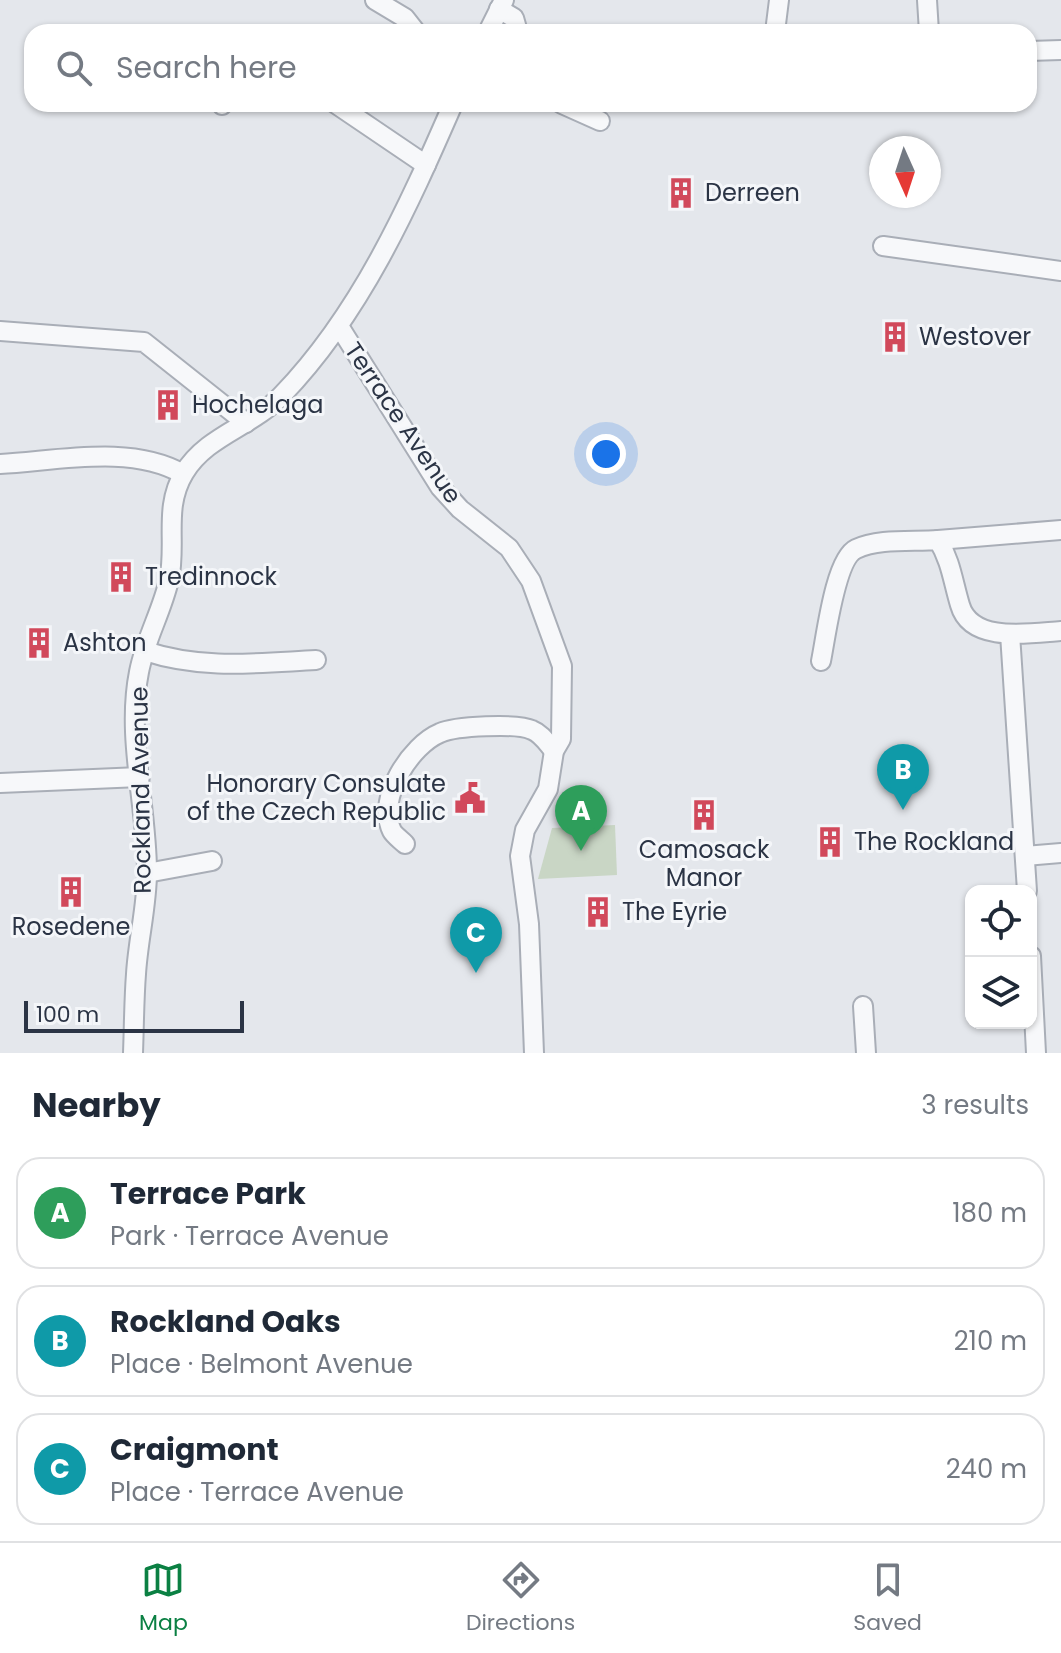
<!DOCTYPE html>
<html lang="en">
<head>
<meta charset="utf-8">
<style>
	:root { --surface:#fff; --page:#f6f6f7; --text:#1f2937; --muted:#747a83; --line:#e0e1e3; --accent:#0b8043 }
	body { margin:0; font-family:Poppins,sans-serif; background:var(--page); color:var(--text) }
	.controls { position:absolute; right:24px; bottom:24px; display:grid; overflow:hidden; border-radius:16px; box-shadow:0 2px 6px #0004 }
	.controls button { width:72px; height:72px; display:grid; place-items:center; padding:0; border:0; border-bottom:2px solid var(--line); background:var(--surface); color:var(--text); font:40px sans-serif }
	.compass { position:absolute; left:869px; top:136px; width:72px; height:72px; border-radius:50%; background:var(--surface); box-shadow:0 2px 6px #0004; rotate:177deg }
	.scale { position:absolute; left:24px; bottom:20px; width:220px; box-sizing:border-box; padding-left:8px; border:4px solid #2b3445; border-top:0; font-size:22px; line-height:28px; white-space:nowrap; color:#2b3445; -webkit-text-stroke:6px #f4f6f9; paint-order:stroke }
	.you { position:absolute; left:606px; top:454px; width:28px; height:28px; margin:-20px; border:6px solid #fff; border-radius:50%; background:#1a73e8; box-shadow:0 0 0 12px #1a73e833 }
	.badge { display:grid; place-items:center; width:52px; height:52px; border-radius:50%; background:var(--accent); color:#fff; font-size:26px; font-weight:700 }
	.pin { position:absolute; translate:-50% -66px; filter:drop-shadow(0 2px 4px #0008) }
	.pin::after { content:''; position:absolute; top:42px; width:28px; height:24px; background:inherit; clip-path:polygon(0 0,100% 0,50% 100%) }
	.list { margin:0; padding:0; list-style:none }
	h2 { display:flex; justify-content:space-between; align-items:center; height:104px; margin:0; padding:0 32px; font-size:34px }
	h2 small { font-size:26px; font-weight:400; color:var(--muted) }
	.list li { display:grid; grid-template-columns:52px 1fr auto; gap:24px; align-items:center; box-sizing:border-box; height:112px; margin:0 16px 16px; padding:0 16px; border:2px solid var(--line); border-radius:24px }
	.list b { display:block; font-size:30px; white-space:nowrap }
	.list p { margin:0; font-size:26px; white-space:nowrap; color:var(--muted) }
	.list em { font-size:26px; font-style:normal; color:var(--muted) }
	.icon { flex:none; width:44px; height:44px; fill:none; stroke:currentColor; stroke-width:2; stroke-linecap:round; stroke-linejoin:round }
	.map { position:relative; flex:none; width:1061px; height:1053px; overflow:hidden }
	.search { position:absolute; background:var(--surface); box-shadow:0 2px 6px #0004; left:24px; right:24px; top:24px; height:88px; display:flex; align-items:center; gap:20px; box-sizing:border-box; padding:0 28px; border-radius:24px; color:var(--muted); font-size:30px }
	.sheet { height:488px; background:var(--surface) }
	nav { display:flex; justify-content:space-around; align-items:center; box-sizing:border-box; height:112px; border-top:2px solid var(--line); background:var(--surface); font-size:22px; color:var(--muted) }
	nav a { display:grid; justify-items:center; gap:4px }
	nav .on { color:var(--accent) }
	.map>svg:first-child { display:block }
	.green { fill:#c9d6c5 }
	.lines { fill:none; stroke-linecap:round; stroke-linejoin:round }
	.minor-casing { stroke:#a9aeb7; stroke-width:22 }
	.minor { stroke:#f7f8fa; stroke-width:18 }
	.labels { text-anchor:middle; stroke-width:6; stroke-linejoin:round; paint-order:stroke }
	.poi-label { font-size:24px; fill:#2b3445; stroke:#f4f6f9; text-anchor:start }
	.street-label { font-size:24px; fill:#2b3445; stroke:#f4f6f9 }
</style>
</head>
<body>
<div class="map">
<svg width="1061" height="1053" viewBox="0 0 1061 1053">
	<rect width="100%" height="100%" fill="#e4e7ec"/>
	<polygon class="green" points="615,825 617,875 538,879 552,828"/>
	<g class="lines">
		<defs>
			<g id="minor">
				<polyline points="375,0 405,18 416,32"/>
				<polyline points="927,0 929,32"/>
				<polyline points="499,9 514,18 518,32"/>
				<polyline points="488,32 504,0"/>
				<polyline points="775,32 779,0"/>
				<polyline points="1029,51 1061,50"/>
				<polyline points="336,104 426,165"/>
				<polyline points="562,104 600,121"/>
				<polyline points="222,105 223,104"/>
				<polyline points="883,246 1061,271"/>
				<polyline points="339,326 440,487 460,509 509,548 531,581 562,666 561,739 554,751 548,789 525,830 520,856 529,924 534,1053"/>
				<polyline points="0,331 144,342 246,423"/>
				<path d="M0,464c57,-3 131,-20 183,10"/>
				<polyline points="938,540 1061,530"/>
				<polyline points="1010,634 1027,891"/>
				<path d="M145,651c57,19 112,12 171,9"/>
				<path d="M821,661c5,-24 14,-102 35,-112 23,-11 57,-7 82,-9 13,21 15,42 22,65 11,39 71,28 101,26"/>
				<polyline points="0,783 140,777"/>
				<path d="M405,844c-4,-4 -11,-9 -13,-13 -16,-33 19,-86 48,-98 15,-7 77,-10 92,-3 10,4 15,13 22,21"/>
				<polyline points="1025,856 1061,853"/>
				<polyline points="147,873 212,861"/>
				<polyline points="1031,956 1036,1053"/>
				<polyline points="863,1006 866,1053"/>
				<path d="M133,1053c1,-26 1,-53 3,-79 2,-34 11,-68 11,-102 0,-66 -21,-135 -8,-200 6,-32 23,-61 30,-92 8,-37 -6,-72 15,-107 23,-38 68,-46 98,-78 79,-82 126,-188 171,-291"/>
			</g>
		</defs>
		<use href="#minor" class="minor-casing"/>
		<use href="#minor" class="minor"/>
	</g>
	<defs>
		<symbol id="building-bare" viewBox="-9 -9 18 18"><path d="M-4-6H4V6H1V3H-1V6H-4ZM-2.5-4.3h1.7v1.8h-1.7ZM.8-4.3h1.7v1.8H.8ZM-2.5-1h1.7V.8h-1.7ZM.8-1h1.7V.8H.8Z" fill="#d1495b" stroke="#f4f6f9" stroke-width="2.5" paint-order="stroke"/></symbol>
		<symbol id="civic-bare" viewBox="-9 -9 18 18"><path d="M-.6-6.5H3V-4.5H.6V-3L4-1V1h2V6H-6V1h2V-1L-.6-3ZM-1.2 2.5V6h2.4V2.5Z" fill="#d1495b" stroke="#f4f6f9" stroke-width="2.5" paint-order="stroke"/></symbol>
	</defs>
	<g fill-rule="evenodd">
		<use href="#building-bare" x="659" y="171" width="44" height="44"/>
		<use href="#building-bare" x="873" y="315" width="44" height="44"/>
		<use href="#building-bare" x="146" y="383" width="44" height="44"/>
		<use href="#building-bare" x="99" y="555" width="44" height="44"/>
		<use href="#building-bare" x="17" y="621" width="44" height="44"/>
		<use href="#civic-bare" x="448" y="776" width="44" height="44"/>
		<use href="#building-bare" x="682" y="793" width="44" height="44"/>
		<use href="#building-bare" x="808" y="820" width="44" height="44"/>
		<use href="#building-bare" x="49" y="870" width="44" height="44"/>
		<use href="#building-bare" x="576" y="890" width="44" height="44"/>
	</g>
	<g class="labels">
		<g class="poi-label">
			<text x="705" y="201">Derreen</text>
			<text x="919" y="345">Westover</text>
			<text x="192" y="413">Hochelaga</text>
			<text x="145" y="585">Tredinnock</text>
			<text x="63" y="651">Ashton</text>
			<text x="446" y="792" text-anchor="end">Honorary Consulate<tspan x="446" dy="28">of the Czech Republic</tspan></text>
			<text x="854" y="850">The Rockland</text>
			<text x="704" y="858" text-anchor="middle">Camosack<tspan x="704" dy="28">Manor</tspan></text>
			<text x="622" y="920">The Eyrie</text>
			<text x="71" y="935" text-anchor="middle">Rosedene</text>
		</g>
		<g class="street-label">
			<text transform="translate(403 423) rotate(56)" y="8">Terrace Avenue</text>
			<text transform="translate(141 790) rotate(-91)" y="8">Rockland Avenue</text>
		</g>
	</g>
</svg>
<div class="controls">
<button><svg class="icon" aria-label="locate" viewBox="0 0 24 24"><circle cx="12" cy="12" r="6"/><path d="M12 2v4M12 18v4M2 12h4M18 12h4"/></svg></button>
<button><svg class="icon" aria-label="layers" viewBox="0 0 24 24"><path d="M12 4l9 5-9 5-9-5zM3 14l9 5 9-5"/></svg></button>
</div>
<svg class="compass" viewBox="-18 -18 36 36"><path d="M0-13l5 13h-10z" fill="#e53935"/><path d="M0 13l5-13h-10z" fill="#747a83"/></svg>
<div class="scale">100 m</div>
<div class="you"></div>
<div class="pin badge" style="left:581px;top:851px;background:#2e9e5b">A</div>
<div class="pin badge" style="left:903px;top:810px;background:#0f9aa8">B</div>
<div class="pin badge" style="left:476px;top:973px;background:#0f9aa8">C</div>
<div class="search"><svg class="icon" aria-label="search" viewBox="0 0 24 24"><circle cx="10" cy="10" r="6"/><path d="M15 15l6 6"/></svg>Search here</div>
</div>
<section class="sheet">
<h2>Nearby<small>3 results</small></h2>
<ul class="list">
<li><span class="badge" style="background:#2e9e5b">A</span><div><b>Terrace Park</b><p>Park · Terrace Avenue</p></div><em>180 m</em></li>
<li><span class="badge" style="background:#0f9aa8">B</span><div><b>Rockland Oaks</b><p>Place · Belmont Avenue</p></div><em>210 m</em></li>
<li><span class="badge" style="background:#0f9aa8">C</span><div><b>Craigmont</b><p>Place · Terrace Avenue</p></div><em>240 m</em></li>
</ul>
</section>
<nav>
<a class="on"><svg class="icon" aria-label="map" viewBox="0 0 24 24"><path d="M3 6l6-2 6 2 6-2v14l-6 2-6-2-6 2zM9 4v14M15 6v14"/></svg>Map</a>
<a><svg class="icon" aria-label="directions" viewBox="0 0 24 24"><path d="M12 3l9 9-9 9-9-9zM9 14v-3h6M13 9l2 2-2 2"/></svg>Directions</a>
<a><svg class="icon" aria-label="saved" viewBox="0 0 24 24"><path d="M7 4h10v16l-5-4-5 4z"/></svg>Saved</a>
</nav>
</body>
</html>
